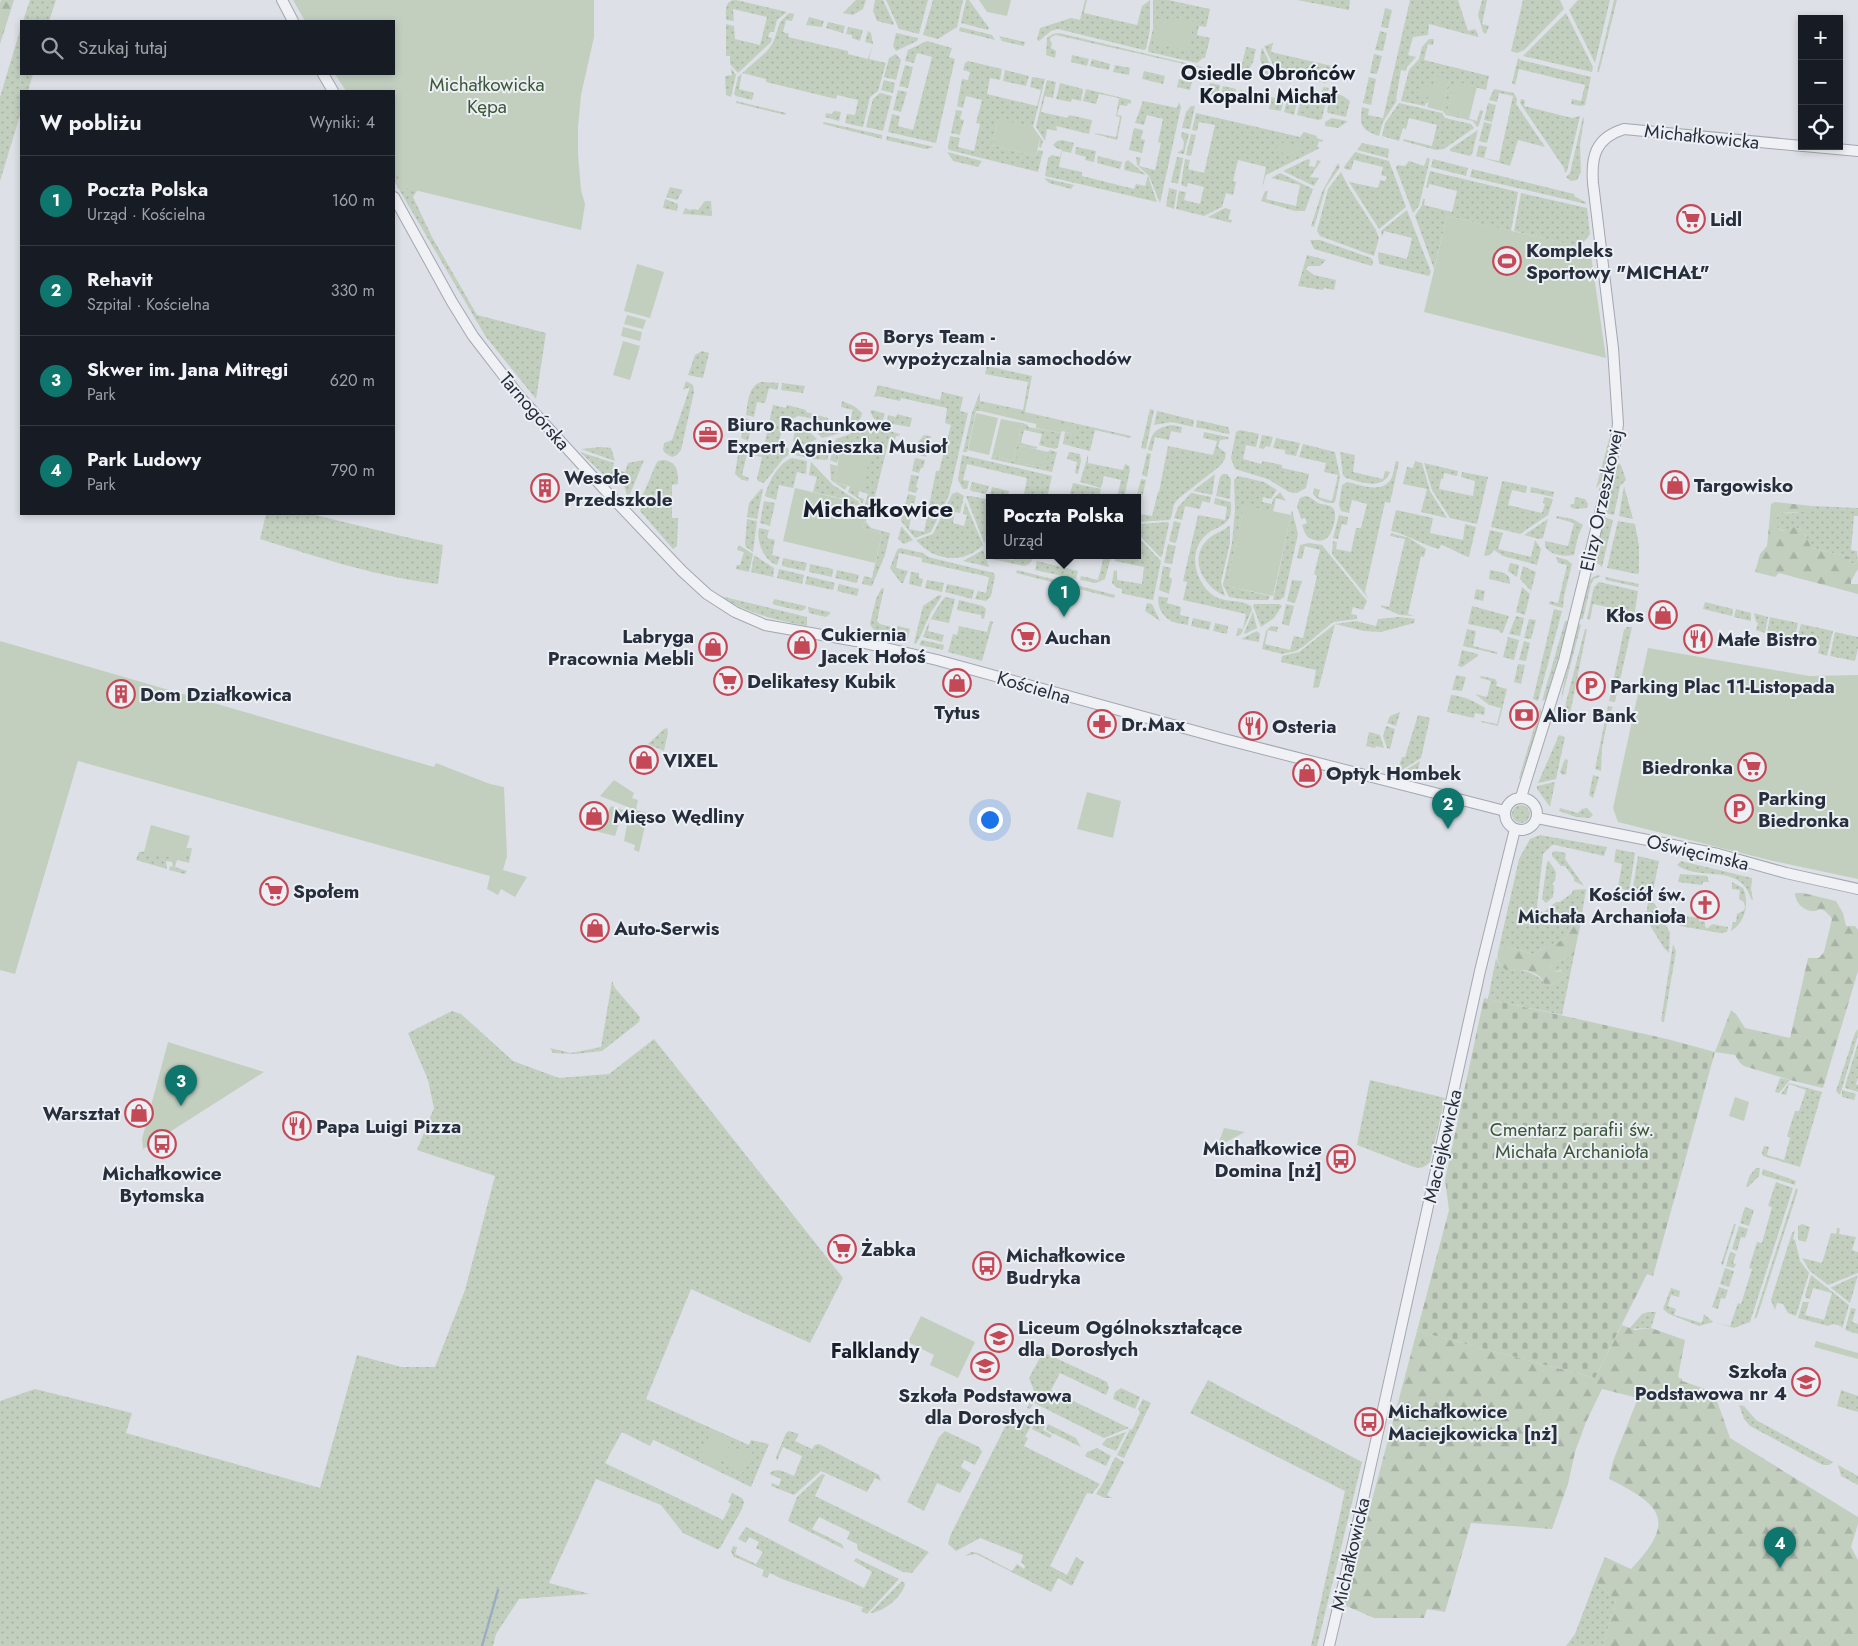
<!DOCTYPE html>
<html lang="pl">
<head>
<meta charset="utf-8">
<style>
	:root { --surface:#171b24; --page:#242831; --text:#f1f3f6; --muted:#9ea1a6; --line:#363941; --accent:#0f766e }
	body { margin:0; font-family:Jost,sans-serif; background:var(--page); color:var(--text) }
	.controls { position:absolute; right:15px; top:15px; display:grid; overflow:hidden; border-radius:0px; box-shadow:0 2px 8px #0003 }
	.controls button { width:45px; height:45px; display:grid; place-items:center; padding:0; border:0; border-bottom:1px solid var(--line); background:var(--surface); color:var(--text); font:25px sans-serif }
	.you { position:absolute; left:989px; top:819px; width:18px; height:18px; margin:-12px; border:4px solid #fff; border-radius:50%; background:#1a73e8; box-shadow:0 0 0 8px #1a73e833 }
	.badge { display:grid; place-items:center; width:32px; height:32px; border-radius:50%; background:var(--accent); color:#fff; font-size:16px; font-weight:700 }
	.pin { position:absolute; translate:-50% -41px; filter:drop-shadow(0 1px 2px #0008) }
	.pin::after { content:''; position:absolute; top:26px; width:18px; height:15px; background:inherit; clip-path:polygon(0 0,100% 0,50% 100%) }
	.popup { position:absolute; left:986px; top:494px; width:155px; height:65px; box-sizing:border-box; display:grid; place-content:center; border-radius:0px; background:var(--surface); filter:drop-shadow(0 1px 4px #0005); font-size:16px; white-space:nowrap; color:var(--muted) }
	.popup b { font-size:19px; color:var(--text) }
	.popup::after { content:''; position:absolute; left:50%; top:100%; margin-left:-10px; border:10px solid transparent; border-top-color:var(--surface) }
	.list { margin:0; padding:0; list-style:none }
	h2 { display:flex; justify-content:space-between; align-items:center; height:65px; margin:0; padding:0 20px; font-size:21px }
	h2 small { font-size:16px; font-weight:400; color:var(--muted) }
	.list li { display:grid; grid-template-columns:32px 1fr auto; gap:15px; align-items:center; box-sizing:border-box; height:90px; padding:0 20px; border-top:1px solid var(--line) }
	.list b { display:block; font-size:19px; white-space:nowrap }
	.list p { margin:0; font-size:16px; white-space:nowrap; color:var(--muted) }
	.list em { font-size:16px; font-style:normal; color:var(--muted) }
	.icon { flex:none; width:28px; height:28px; fill:none; stroke:currentColor; stroke-width:2; stroke-linecap:round; stroke-linejoin:round }
	.map { position:relative; flex:none; width:1858px; height:1646px; overflow:hidden }
	.search { position:absolute; background:var(--surface); box-shadow:0 2px 8px #0003; left:20px; top:20px; width:375px; height:55px; display:flex; align-items:center; gap:12px; box-sizing:border-box; padding:0 18px; border-radius:0px; color:var(--muted); font-size:19px }
	.panel { position:absolute; background:var(--surface); box-shadow:0 2px 8px #0003; left:20px; top:90px; width:375px; height:425px; border-radius:0px }
	.map>svg:first-child { display:block }
	.grass { fill:url(#grass-dots) }
	.forest { fill:url(#forest-firs) }
	.cemetery { fill:url(#cemetery-stones) }
	.green { fill:#c2cfbf }
	.lines { fill:none; stroke-linecap:round; stroke-linejoin:round }
	.stream { stroke:#9aadc4; stroke-width:2.5 }
	.tertiary-casing { stroke:#a3a7b0; stroke-width:12 }
	.tertiary { stroke:#eff1f5; stroke-width:10 }
	.labels { text-anchor:middle; stroke-width:4; stroke-linejoin:round; paint-order:stroke }
	.park-label { font-size:19px; fill:#3b5636; stroke:#eceff4 }
	.street-label { font-size:19px; fill:#272e3c; stroke:#eceff4 }
	.poi-label { font-size:19px; font-weight:bold; fill:#272e3c; stroke:#eceff4; text-anchor:start }
	.neighbourhood-label { font-size:20px; font-weight:bold; fill:#1a1f2c; stroke:#eceff4 }
	.district-label { font-size:24px; font-weight:bold; fill:#1a1f2c; stroke:#eceff4 }
</style>
</head>
<body>
<div class="map">
<svg width="1858" height="1646" viewBox="0 0 1858 1646">
	<defs>
		<pattern id="grass-dots" width="8" height="8" patternUnits="userSpaceOnUse" patternTransform="scale(1.25)"><rect width="8" height="8" fill="#c2cfbf"/><path d="M2 2h.1M6 6h.1" fill="none" stroke="#a7b2a5" stroke-width="1.8" stroke-linecap="round"/></pattern>
		<pattern id="forest-firs" width="22" height="20" patternUnits="userSpaceOnUse" patternTransform="scale(1.25)"><rect width="22" height="20" fill="#c2cfbf"/><path d="M5 1l3.5 6h-7zM16 11l3.5 6h-7z" fill="#a7b2a5"/></pattern>
		<pattern id="cemetery-stones" width="16" height="16" patternUnits="userSpaceOnUse" patternTransform="scale(1.25)"><rect width="16" height="16" fill="#c2cfbf"/><path d="M2 7V4a2 2 0 0 1 4 0v3zM10 15v-3a2 2 0 0 1 4 0v3z" fill="#a7b2a5"/></pattern>
	</defs>
	<rect width="100%" height="100%" fill="#dde0e6"/>
	<g class="grass">
		<polygon points="30,0 56,0 49,21 23,21"/>
		<path d="M736,0l51,12 -10,8 -3,12h-4l-2,5 4,1 -1,4 -33,31 -8,-9v-8h-4v-32l8,2 1,13 25,6 7,-28 -34,-8 1,12 -8,-1c0,-9 -2,-20 10,-20z"/>
		<polygon points="856,0 866,0 863,9 853,15 843,13"/>
		<polygon points="875,0 883,0 894,24 893,25 877,21 873,11"/>
		<polygon points="886,0 928,0 919,34 899,29"/>
		<polygon points="933,0 963,0 957,27 938,39 923,35"/>
		<polygon points="966,0 969,0 989,28 988,30 961,23"/>
		<polygon points="1085,0 1087,0 1084,13 1137,25 1142,6 1150,0 1150,29 1146,49 1144,50 1058,29 1051,31 1039,41 1037,40 1040,28 1071,18 1080,20"/>
		<polygon points="1153,0 1168,0 1210,9 1206,27 1199,26 1197,35 1210,38 1205,58 1203,58 1197,63 1149,52 1148,50 1153,29"/>
		<polygon points="1297,0 1350,0 1349,10"/>
		<path d="M1410,0h48l10,31 7,-2 3,5v3l-49,-13 -1,11 -15,2 -5,18 8,2 -9,10 -1,4 -5,-1 -5,29 1,1 -14,22 -4,14c-17,-6 -20,-10 -17,-29l7,2 -1,6 15,3z"/>
		<polygon points="1482,0 1487,0 1482,24 1489,26 1486,34 1483,32 1478,15"/>
		<polygon points="1523,0 1560,0 1564,9 1524,50 1517,53 1511,51"/>
		<polygon points="1578,0 1610,0 1595,63 1569,10"/>
		<polygon points="1614,0 1617,0 1599,72 1597,72"/>
		<polygon points="1385,8 1392,10 1388,28 1381,27"/>
		<polygon points="789,13 794,14 792,21 786,20 783,32 789,34 788,37 848,51 848,54 868,59 873,44 865,42 868,31 871,33 873,44 869,59 886,63 878,91 870,97 863,127 845,123 847,114 855,115 858,100 837,95 836,99 766,82 766,79 742,73 739,89 754,93 752,100 736,96 734,94 738,77 766,52 773,43 780,22"/>
		<polygon points="1566,13 1593,67 1592,72 1523,56"/>
		<polygon points="809,17 824,21 822,27 806,25"/>
		<polygon points="828,22 845,26 843,33 826,28"/>
		<polygon points="21,27 21,74 33,74 28,91 21,91 21,112 0,181 0,97"/>
		<polygon points="848,27 863,30 860,41 852,38 852,35 846,34"/>
		<polygon points="960,27 992,35 995,40 959,31"/>
		<polygon points="1380,31 1387,33 1383,51 1375,50"/>
		<polygon points="896,33 918,38 917,41 896,51 893,46"/>
		<polygon points="1059,33 1202,67 1202,68 1056,35 1051,37 1050,40 1052,44 1051,48 1056,51 1055,58 1046,55 1047,38 1053,34"/>
		<polygon points="999,36 1025,42 1024,46 1002,41"/>
		<polygon points="1429,39 1434,39 1433,45 1428,44 1424,60 1489,76 1486,90 1455,82 1447,113 1477,121 1480,110 1483,111 1479,125 1477,127 1473,121 1446,115 1442,110 1449,80 1430,98 1428,103 1426,103 1425,106 1401,101 1409,70 1419,59 1422,47"/>
		<polygon points="927,41 952,48 949,57 955,59 936,143 888,132 892,114 900,116 898,126 913,130 932,57 917,53 914,63 905,61 908,50"/>
		<polygon points="1273,43 1271,52 1332,66 1329,80 1326,83 1276,71 1264,46"/>
		<polygon points="1246,47 1256,49 1253,62 1246,74 1240,73"/>
		<polygon points="1262,47 1273,71 1271,79 1262,77 1262,70 1264,69 1260,59"/>
		<polygon points="896,54 901,60 896,80 884,77 889,58"/>
		<polygon points="1374,54 1382,56 1377,74 1370,73"/>
		<polygon points="1072,55 1089,59 1087,66 1071,62"/>
		<polygon points="1518,58 1521,60 1591,77 1585,105 1581,106 1571,104 1572,99 1581,101 1585,85 1519,69 1515,85 1512,83"/>
		<polygon points="1092,59 1110,64 1109,70 1090,66"/>
		<polygon points="968,61 1002,69 1000,80 990,78 987,94 1037,106 1041,90 1030,87 1032,77 1045,79 1033,127 1043,141 1041,148 1039,147 1040,139 998,119 992,145 1036,156 1038,150 1043,151 1038,172 949,150 948,147 950,136 960,138 958,147 974,151 980,124 976,123 982,100 966,96 963,108 957,106 962,79 968,80 970,72 963,70 965,63"/>
		<polygon points="905,65 913,67 908,88 899,86"/>
		<polygon points="1115,65 1130,68 1129,75 1113,72"/>
		<polygon points="731,68 736,75 731,97 726,95 725,76 732,75"/>
		<polygon points="1005,70 1029,76 1026,86 1003,81"/>
		<polygon points="1144,71 1165,76 1163,84 1142,79"/>
		<polygon points="1369,77 1376,79 1371,105 1363,103"/>
		<polygon points="1179,79 1192,82 1190,90 1177,87"/>
		<polygon points="884,80 895,83 893,93 881,90"/>
		<polygon points="1047,80 1056,82 1053,98 1045,96 1041,112 1068,118 1069,115 1092,120 1089,134 1056,126 1057,131 1047,129 1045,141 1036,127"/>
		<polygon points="1060,83 1083,89 1081,101 1072,99 1071,102 1056,99"/>
		<polygon points="1210,83 1220,85 1218,96 1208,94"/>
		<polygon points="1223,86 1236,89 1234,100 1220,97"/>
		<polygon points="1323,87 1329,88 1322,119 1318,120 1297,115 1301,99 1319,103"/>
		<polygon points="1333,87 1336,88 1335,93 1343,96 1350,101 1346,117 1328,113 1327,111"/>
		<polygon points="1086,89 1131,100 1131,104 1128,103 1127,106 1120,105 1117,115 1122,116 1117,140 1095,134 1095,133 1116,137 1120,117 1116,116 1119,98 1099,94 1096,104 1083,101"/>
		<polygon points="1494,89 1514,93 1517,99 1516,104 1545,147 1518,140 1510,166 1476,156 1479,145 1487,147 1484,158 1499,161 1513,96 1499,93 1497,102 1489,100"/>
		<polygon points="898,90 907,92 901,112 893,110"/>
		<polygon points="1240,90 1249,92 1246,103 1237,101"/>
		<polygon points="880,93 892,96 883,131 866,127 873,99"/>
		<polygon points="1276,93 1285,95 1281,111 1269,109 1271,97 1275,98"/>
		<polygon points="1288,96 1298,98 1294,115 1284,112"/>
		<polygon points="1521,99 1525,100 1524,106 1572,118 1580,116 1567,171 1565,173 1564,168 1520,103"/>
		<polygon points="736,101 786,113 785,115 736,103"/>
		<polygon points="1143,101 1177,108 1179,102 1181,107 1160,203 1149,176 1137,165 1136,157 1141,158 1139,166 1155,170 1161,143 1158,142 1163,119 1147,115 1144,125 1135,123"/>
		<polygon points="1399,103 1442,113 1445,118 1471,124 1474,128 1444,149 1436,150 1403,141 1404,139 1432,146 1437,125 1409,118 1406,129 1403,128 1399,141 1382,136 1385,123"/>
		<polygon points="1488,103 1496,105 1492,122 1484,120"/>
		<polygon points="1191,106 1195,106 1190,129 1182,128 1186,112"/>
		<polygon points="956,110 962,111 960,119 964,120 960,135 951,133"/>
		<polygon points="834,111 841,112 839,121 825,117 826,113 832,114"/>
		<polygon points="1196,113 1300,137 1304,132 1317,136 1316,138 1323,140 1322,142 1319,141 1317,147 1320,148 1266,175 1262,188 1266,167 1238,160 1233,181 1236,182 1233,195 1226,193 1222,207 1204,216 1176,209 1179,191 1186,192 1184,200 1200,204 1204,187 1188,183 1187,187 1181,185 1185,159 1190,160 1188,169 1204,173 1215,125 1199,122 1197,131 1192,130"/>
		<polygon points="1583,117 1584,119 1580,145 1581,172 1577,180 1571,181 1566,177 1570,173"/>
		<polygon points="1332,118 1347,121 1347,122 1338,128 1325,126 1325,122"/>
		<polygon points="824,122 882,135 882,139 823,124"/>
		<polygon points="1484,122 1492,124 1487,143 1479,141"/>
		<polygon points="1134,128 1143,130 1141,139 1145,140 1142,153 1129,150"/>
		<polygon points="1478,130 1472,154 1470,156 1450,151 1450,149"/>
		<polygon points="1182,132 1189,134 1184,154 1177,153 1183,149 1184,142 1181,136"/>
		<polygon points="1191,134 1196,135 1191,156 1186,155"/>
		<polygon points="887,136 934,147 926,149 886,140"/>
		<polygon points="1062,140 1074,143 1071,153 1062,151 1059,167 1082,172 1082,176 1134,189 1136,184 1145,186 1148,176 1157,202 1045,176 1048,158 1052,155 1060,157 1062,150 1056,148 1053,145 1057,141"/>
		<polygon points="1362,143 1389,149 1388,158 1357,150"/>
		<polygon points="394,146 420,186 413,197 432,237 477,315 546,333 536,399 486,337 394,181"/>
		<polygon points="1076,147 1096,151 1094,162 1085,160 1086,157 1075,154"/>
		<polygon points="947,152 982,161 978,167 953,161"/>
		<polygon points="1355,152 1389,161 1406,207 1379,229 1349,182 1378,188 1380,180 1385,181 1387,177 1381,175 1383,167 1354,160 1351,170 1345,169 1344,167"/>
		<polygon points="1098,156 1122,162 1120,169 1097,163"/>
		<polygon points="1177,157 1183,158 1178,184 1171,182"/>
		<polygon points="1427,158 1430,159 1419,206 1413,213 1396,168 1397,165 1405,166 1409,161 1424,166"/>
		<polygon points="1308,159 1310,160 1309,166 1315,167 1317,160 1321,161 1310,177 1319,178 1314,186 1283,171"/>
		<polygon points="1433,159 1468,168 1466,176 1431,167"/>
		<polygon points="1128,160 1146,175 1124,170 1125,162"/>
		<polygon points="1338,163 1340,167 1326,187 1314,227 1311,226 1322,192"/>
		<polygon points="1472,169 1574,194 1575,197 1586,202 1586,204 1470,177"/>
		<polygon points="1430,171 1518,192 1511,231 1447,216 1434,269 1415,216 1422,205 1423,199 1425,199 1424,205 1452,212 1457,191 1429,184 1428,188 1426,187"/>
		<polygon points="1341,172 1349,188 1376,230 1379,238 1374,256 1320,236 1317,231 1328,189"/>
		<polygon points="1280,173 1313,189 1305,211 1295,211 1261,201 1265,191 1268,191 1266,199 1296,206 1300,185 1271,178"/>
		<polygon points="1044,178 1074,185 1071,189 1049,183"/>
		<polygon points="670,187 683,190 677,200 666,197"/>
		<polygon points="1169,188 1177,190 1174,209 1166,206"/>
		<polygon points="1521,193 1587,208 1590,234 1580,247 1514,231"/>
		<polygon points="665,199 678,204 677,211 663,208"/>
		<polygon points="705,201 711,201 712,216 683,214 685,208 690,210 693,209 698,210"/>
		<polygon points="1225,208 1231,210 1228,219 1232,220 1231,223 1208,217"/>
		<polygon points="1407,210 1431,272 1429,276 1379,264 1378,252 1407,259 1412,238 1384,231 1382,237 1381,231"/>
		<polygon points="1310,240 1320,240 1371,258 1373,261 1372,266 1314,249"/>
		<polygon points="1307,255 1326,260 1320,266 1308,266 1306,269 1314,275 1336,280 1334,290 1324,288 1323,290 1298,286"/>
		<polygon points="702,351 709,353 703,378 688,375 695,355"/>
		<polygon points="987,366 1032,376 1025,412 1131,436 1130,438 1095,430 1090,451 1063,444 1065,432 1075,434 983,405 981,411 976,411 967,452 963,452 972,413 980,392 980,401 1023,410 1028,382 985,374"/>
		<polygon points="686,381 693,385 694,392 681,450 677,455 672,457 665,453 663,450 664,443 672,440 690,387 683,390"/>
		<path d="M761,382l18,1 -2,7 -8,-2 -4,15 -8,-1 -3,15 -8,-2c2,-12 2,-29 15,-33z"/>
		<polygon points="782,383 805,386 803,393 781,390"/>
		<polygon points="878,385 940,400 942,392 963,397 960,411 968,413 949,495 931,532 915,538 901,521 902,515 911,517 909,529 924,532 936,471 939,471 951,425 945,423 947,408 901,398 900,401 877,396 876,397 874,397"/>
		<path d="M842,401l12,5 8,7c-3,18 -25,21 -40,25l-11,-11 4,-3 -4,-6 -13,-2 -14,7 -4,15 11,15 -8,6 -19,24 -6,-2 -1,-2 5,-22 -15,-3 -5,21 7,3 -1,3 -6,-1 -7,-6 5,-32 8,2 -2,8 16,3 11,-50 13,3 1,-3 19,5v2l22,6v3l21,5 4,-16 -12,-3z"/>
		<polygon points="1150,409 1154,410 1146,449 1141,448"/>
		<polygon points="873,410 885,414 882,422 874,419 870,411"/>
		<polygon points="1157,411 1194,420 1193,427 1172,422 1154,425"/>
		<polygon points="897,414 912,418 910,427 887,423 888,415 896,417"/>
		<polygon points="745,418 753,421 748,441 741,438"/>
		<polygon points="864,420 874,427 900,434 899,436 896,436 895,440 889,439 870,517 864,507 868,494 859,491 858,497 864,499 862,504 859,499 848,492 850,486 862,490 841,441 837,463 830,460 836,439 850,434"/>
		<polygon points="1197,420 1228,427 1230,433 1228,434 1196,427"/>
		<polygon points="1022,423 1028,425 1028,427 1061,433 1058,447 1055,449 1039,445 1042,434 1024,430 1021,443 1037,447 1036,449 1020,446 1017,462 1045,468 1048,452 1050,450 1057,452 1052,472 991,459 992,456 1013,461"/>
		<path d="M1171,425l11,2 -1,6 -10,-2 -2,9 -14,-3 -3,14 -4,-1c4,-17 5,-21 23,-25z"/>
		<polygon points="796,427 807,430 817,439 798,448 793,440"/>
		<polygon points="1240,430 1259,434 1256,447 1246,445 1243,459 1261,464 1263,461 1282,465 1282,468 1309,474 1306,488 1297,493 1289,492 1268,479 1235,469 1231,458 1236,432"/>
		<polygon points="1204,432 1228,437 1229,439 1220,440 1218,447 1226,453 1225,459 1220,466 1179,498 1174,504 1171,518 1169,520 1138,522 1138,507 1140,507 1139,514 1152,516 1158,492 1159,492 1168,446 1213,455 1217,441 1203,438"/>
		<polygon points="924,435 931,436 926,457 916,454 919,441"/>
		<polygon points="1262,435 1273,437 1270,447 1266,446 1264,449 1259,448"/>
		<path d="M1610,436c-2,13 -3,43 -14,52z"/>
		<polygon points="1276,438 1300,443 1296,456 1285,454 1285,450 1273,448"/>
		<polygon points="830,439 832,442 827,460 813,459 812,457 817,444"/>
		<polygon points="812,444 813,445 808,458 795,455"/>
		<path d="M1303,444l32,8 5,25 -5,25c-8,3 -17,-2 -22,-8l1,-6 6,2 -2,7 14,4 6,-26 -14,-3 2,-9 -27,-6z"/>
		<polygon points="601,447 611,448 615,461 581,449"/>
		<polygon points="580,452 614,463 613,468 616,469 616,475 610,481"/>
		<polygon points="1069,452 1080,454 1081,461 1078,474 1075,473 1077,462 1067,459"/>
		<path d="M1340,452l15,3 -2,17 30,7 2,-8 5,1c-7,19 -29,10 -44,6l-3,-3z"/>
		<polygon points="1147,453 1151,454 1147,477 1142,475"/>
		<polygon points="962,455 1052,476 1047,498 1030,498 1031,495 1024,494 1027,478 967,464 963,480 969,481 967,489 963,489 958,480"/>
		<polygon points="1088,455 1088,463 1123,470 1125,464 1129,466 1130,470 1124,498 1117,498 1121,480 1104,476 1101,488 1080,482"/>
		<path d="M792,458l15,3 -1,13 -9,-2 -4,16 -14,-3 -3,15 -11,-4c3,-13 13,-33 27,-38z"/>
		<polygon points="915,458 925,460 923,468 921,468 919,473 912,471"/>
		<polygon points="644,460 630,494 627,495 620,473 621,471 625,472 628,463"/>
		<path d="M664,460c14,3 14,11 14,24l-6,1v33h6l-1,28 -4,3 -33,-38 2,-6 -3,-1 17,-40 2,-3z"/>
		<path d="M1396,461l3,1 -9,41 -5,-1 -20,90 3,6 -36,-44 1,-13 4,1 -1,7 15,3 5,-24h5l6,-24 -15,-4 -3,13 -8,-2 -2,-6 3,-20 5,-3c14,3 37,13 45,-5 2,-5 2,-11 4,-16z"/>
		<polygon points="1415,461 1422,463 1430,491 1447,518 1421,512 1427,489 1403,484 1407,467 1413,468"/>
		<polygon points="811,462 833,485 858,501 867,516 866,522 871,528 890,533 885,555 872,586 862,584 864,576 872,578 882,533 863,529 866,516 843,510 845,499 813,492 817,477 809,475"/>
		<polygon points="1616,462 1621,465 1626,480 1620,486 1614,515 1604,513"/>
		<polygon points="1424,463 1458,471 1457,476 1444,473 1443,479 1441,479 1439,489 1473,496 1475,481 1461,477 1462,472 1488,477 1477,524 1450,518 1432,490"/>
		<polygon points="830,464 837,466 835,482 847,486 845,490 831,480"/>
		<polygon points="1215,474 1212,495 1194,491 1194,490"/>
		<polygon points="1223,474 1227,474 1231,479 1230,499 1216,496 1220,477"/>
		<polygon points="911,475 919,476 916,487 918,488 916,493 908,491"/>
		<polygon points="1238,476 1264,482 1277,490 1271,499 1263,497 1262,502 1272,504 1273,499 1280,492 1286,501 1276,498 1273,512 1244,506 1227,586 1270,596 1268,600 1248,600 1229,597 1223,585 1232,543 1235,510 1234,480"/>
		<polygon points="1141,479 1146,480 1141,503 1138,503 1138,498 1136,498"/>
		<polygon points="1503,481 1527,486 1526,493 1512,490 1508,505 1542,513 1545,504 1543,503 1544,497 1553,499 1548,515 1520,534 1491,527 1502,482"/>
		<polygon points="972,482 989,486 986,494 971,491 970,489"/>
		<polygon points="1073,483 1101,489 1099,498 1088,498 1070,494"/>
		<polygon points="1624,486 1633,519 1619,516"/>
		<polygon points="992,487 1009,491 1008,497 1003,498 990,495"/>
		<polygon points="1531,487 1554,492 1553,497 1530,492"/>
		<polygon points="761,489 763,489 757,519 747,517 749,503"/>
		<path d="M957,492l7,4 -4,17 -5,-1 -2,11 11,3 3,-11 -4,-1 2,-12 18,43c-19,20 -50,16 -67,-5l17,-6 19,-40z"/>
		<polygon points="1191,493 1211,497 1210,503 1202,501 1200,509 1185,506 1182,520 1174,518 1178,507"/>
		<polygon points="908,494 916,496 912,514 903,511"/>
		<polygon points="966,496 971,496 990,500 990,534 984,543"/>
		<path d="M1305,496c6,1 8,4 13,7 5,2 11,1 15,5 5,5 0,24 -5,29 -5,6 -16,4 -21,-1 -3,-3 -3,-7 -5,-11l5,-2 -2,-5 -4,1 -4,-13 3,-8z"/>
		<polygon points="1575,497 1585,499 1588,504 1587,508 1575,509 1570,507 1571,504 1574,504"/>
		<path d="M1215,498l16,4c0,6 1,13 -3,18 -5,7 -16,9 -22,15 -19,17 -11,48 8,61 11,7 26,3 37,10l1,4 -11,24 -3,2h-2l2,-8 5,1 3,-15 -63,-14 4,-18 -4,-1 15,-66 27,5 2,-13 -13,-3z"/>
		<polygon points="764,501 775,503 770,526 760,523"/>
		<path d="M1812,506l46,2v8h-4l-3,34 6,1 1,13 -9,-1 1,-6 -38,-9 -10,-18 -8,-3 -10,4 -8,-4v-9l5,-5c13,1 20,0 31,-7z"/>
		<polygon points="1292,510 1298,534 1284,597 1280,600 1273,600"/>
		<path d="M1396,510l37,8 -3,15 33,7 2,-16 11,3 -7,30c-11,-3 -17,-9 -28,-12l-2,4c-17,-4 -30,-14 -48,-18z"/>
		<path d="M266,514h45l103,25 29,6 -5,39c-61,-7 -120,-27 -178,-45z"/>
		<polygon points="1339,515 1348,517 1347,525 1342,524 1338,539 1333,538"/>
		<path d="M1557,516l16,3 10,6 -5,11 -4,19c-10,2 -23,0 -29,-8v-6l23,5 6,-23 -18,-5z"/>
		<polygon points="1603,517 1613,520 1602,567 1597,563 1595,556"/>
		<polygon points="747,519 757,521 753,552 746,547 745,544"/>
		<polygon points="1548,519 1543,538 1539,539 1524,535"/>
		<polygon points="1174,521 1181,523 1176,543 1169,541"/>
		<polygon points="1618,521 1635,524 1639,546 1639,573 1637,574 1607,568"/>
		<polygon points="1168,522 1169,524 1162,556 1160,557 1138,534 1138,524"/>
		<path d="M1230,525v18l-9,39 4,14c-21,-9 -37,-36 -18,-56 7,-7 17,-9 23,-15z"/>
		<polygon points="901,527 902,527 913,540 904,544 898,539"/>
		<path d="M759,528l10,2 -2,8 8,2 -3,15 8,2 -3,8c-13,-5 -21,-23 -18,-37z"/>
		<polygon points="1490,530 1503,533 1498,549 1531,557 1535,540 1541,549 1537,565 1503,556 1494,550 1490,555 1484,556"/>
		<polygon points="1391,533 1409,538 1426,549 1424,557 1421,556 1408,614 1414,616 1400,615 1381,607 1381,605 1389,607 1405,539 1390,536"/>
		<polygon points="1138,537 1161,561 1153,600 1124,594 1122,593 1122,589 1116,587 1112,583 1114,570 1117,571 1117,580 1142,584 1144,567 1115,561 1116,556 1138,556"/>
		<path d="M990,542v14l23,4 1,-4h20c-2,5 -4,9 -10,10l-32,-7c-5,-5 -3,-11 -2,-17z"/>
		<polygon points="1309,543 1322,545 1367,601 1363,610 1353,607 1351,614 1357,615 1357,619 1333,622 1304,646 1296,651 1282,654 1262,649 1266,631 1271,626 1278,627 1277,632 1268,630 1265,644 1290,650 1294,636 1303,638 1317,576 1314,574 1320,550 1305,546 1302,559 1297,558 1300,545"/>
		<polygon points="1168,544 1176,546 1172,564 1164,563"/>
		<polygon points="739,545 753,554 749,572 736,569 737,565 740,565 744,552 737,550"/>
		<polygon points="900,548 923,553 928,557 994,573 995,576 991,596 986,601 975,599 978,591 986,593 989,577 922,562 922,558 899,553 896,568 908,571 903,583 901,583 890,568 897,550"/>
		<polygon points="983,550 989,567 963,561"/>
		<polygon points="754,555 774,568 773,577 751,572"/>
		<polygon points="1104,556 1111,556 1105,579 1096,583 1080,580 1081,576 1098,580"/>
		<polygon points="1556,557 1567,560 1572,564 1564,596 1563,608 1549,604 1550,601 1558,603 1567,565 1558,563"/>
		<polygon points="783,558 807,563 805,571 782,566"/>
		<polygon points="1037,561 1078,571 1076,579 1035,570"/>
		<polygon points="1510,563 1519,565 1517,577 1508,571"/>
		<polygon points="810,564 833,569 832,577 809,572"/>
		<polygon points="1163,566 1171,568 1169,577 1172,579 1169,594 1159,590"/>
		<polygon points="1523,566 1536,572 1531,591 1520,579"/>
		<polygon points="779,569 804,575 802,584 777,578"/>
		<polygon points="837,570 859,575 857,583 835,578"/>
		<polygon points="1017,570 1115,595 1114,598 1016,573"/>
		<path d="M1490,570c9,2 22,2 20,14l-21,-5z"/>
		<polygon points="911,572 919,573 919,578 923,579 921,587 909,584"/>
		<polygon points="1598,575 1601,576 1594,579 1591,584 1583,619 1580,619 1589,581 1593,577"/>
		<polygon points="807,576 835,583 833,590 805,584"/>
		<polygon points="1605,577 1639,584 1638,587 1606,580"/>
		<polygon points="927,580 944,583 942,592 925,588"/>
		<polygon points="1292,580 1302,581 1295,603 1287,601"/>
		<polygon points="1599,582 1638,591 1634,618 1629,615 1628,611 1593,604 1590,620 1587,619 1594,587"/>
		<polygon points="839,584 859,589 857,596 837,591"/>
		<polygon points="947,584 974,590 972,599 945,592"/>
		<polygon points="1522,587 1530,594 1525,615 1516,612"/>
		<path d="M884,588l-7,33 3,3 11,3 -2,10c-8,-2 -16,-6 -19,-13l6,-25 5,-10z"/>
		<polygon points="1476,589 1485,591 1483,601 1474,599"/>
		<path d="M716,595l91,22v9c-33,-6 -62,-14 -91,-31z"/>
		<polygon points="939,595 942,596 931,612 920,637 916,644 914,643 923,606"/>
		<path d="M1159,596l9,2 -1,5 14,4 -1,8 9,2 -1,8c-6,-1 -13,-2 -17,-4 -9,-5 -15,-16 -12,-25z"/>
		<path d="M945,597l10,2 -6,24 -19,-4 -2,12 16,4 -2,7 -19,-5c6,-16 12,-27 22,-40z"/>
		<polygon points="774,599 806,606 805,609 801,611 775,605 773,604"/>
		<polygon points="959,600 983,606 986,609 984,619 981,618 981,615 957,610"/>
		<polygon points="1705,602 1733,609 1732,616 1703,609"/>
		<polygon points="1147,603 1152,604 1160,621 1145,611"/>
		<polygon points="1254,604 1279,604 1282,606 1274,618 1261,627 1253,606"/>
		<polygon points="1286,604 1294,606 1289,626 1282,624"/>
		<polygon points="1472,606 1509,616 1503,632 1501,633 1498,630 1468,624"/>
		<polygon points="808,607 830,612 830,614 826,617 809,613"/>
		<polygon points="1554,609 1562,611 1538,701 1533,699"/>
		<polygon points="1736,609 1751,613 1751,621 1734,617"/>
		<polygon points="1253,612 1257,628 1245,634 1244,633"/>
		<polygon points="1754,613 1768,617 1765,633 1756,630 1758,623 1756,622"/>
		<polygon points="1516,616 1524,618 1520,636 1509,634"/>
		<polygon points="1399,617 1415,619 1414,623 1381,632 1364,631 1335,624 1319,687 1313,688 1316,670 1281,662 1282,656 1299,652 1335,624 1356,621 1376,626 1378,619"/>
		<polygon points="1770,617 1798,623 1794,640 1767,633"/>
		<polygon points="1193,618 1211,622 1209,630 1191,626"/>
		<polygon points="1529,619 1536,620 1531,639 1524,638"/>
		<polygon points="990,621 993,622 982,661 948,652 953,634 957,635 959,626 987,632"/>
		<polygon points="1565,621 1569,621 1546,699 1542,701"/>
		<polygon points="1215,623 1228,626 1227,634 1213,631"/>
		<polygon points="1579,624 1581,625 1561,701 1564,682"/>
		<polygon points="1801,624 1833,631 1827,656 1818,653 1820,645 1797,640"/>
		<polygon points="898,626 910,629 907,642 895,639"/>
		<polygon points="1627,627 1632,627 1615,702 1609,701 1624,630"/>
		<polygon points="1467,629 1476,631 1473,646 1497,652 1497,654 1463,646"/>
		<polygon points="1585,629 1587,629 1570,714 1565,712 1566,702"/>
		<polygon points="1257,631 1260,634 1259,642 1241,639"/>
		<polygon points="1835,632 1858,637 1858,648 1855,661 1830,656"/>
		<polygon points="1508,637 1519,640 1514,660 1503,657"/>
		<polygon points="922,640 944,645 943,650 919,645"/>
		<polygon points="1524,641 1530,643 1526,661 1519,660"/>
		<polygon points="1462,650 1478,654 1478,656 1462,667 1458,666"/>
		<polygon points="1518,664 1525,665 1521,684 1514,682"/>
		<polygon points="1456,675 1466,677 1462,691 1452,690"/>
		<polygon points="1481,676 1495,679 1497,682 1496,686 1507,689 1498,726 1481,722 1482,721 1497,724 1501,708 1489,705 1475,694 1487,697 1491,681 1480,678"/>
		<path d="M1451,695c13,1 23,6 34,13l-1,7 -9,-2 -1,5 -27,-6z"/>
		<polygon points="1608,706 1613,707 1608,718 1602,748 1601,771 1595,769"/>
		<polygon points="1540,708 1542,713 1520,779 1519,778"/>
		<polygon points="1400,712 1396,726 1387,723 1390,716"/>
		<polygon points="1418,715 1430,718 1421,758 1400,771 1398,770 1402,757 1405,757"/>
		<polygon points="1386,726 1395,729 1390,749 1387,748 1383,736"/>
		<polygon points="667,728 668,732 664,751 648,744 664,729"/>
		<polygon points="1369,732 1380,735 1384,748 1376,746 1375,748 1366,746"/>
		<polygon points="1559,735 1565,737 1556,779 1538,783"/>
		<polygon points="1565,759 1568,760 1566,774 1563,775 1560,772"/>
		<polygon points="1420,761 1416,777 1401,773"/>
		<polygon points="1593,775 1599,777 1593,798 1589,795"/>
		<polygon points="1555,782 1550,807 1537,789 1537,786"/>
		<circle cx="1521" cy="814" r="9"/>
		<polygon points="1560,808 1578,813 1582,809 1587,808 1593,815 1590,818 1576,817 1559,811"/>
		<polygon points="1540,835 1607,847 1604,856 1555,845 1552,845 1543,854 1537,907 1543,913 1556,902 1560,902 1572,893 1573,890 1586,889 1580,927 1572,925 1566,938 1533,954 1506,946 1499,948 1519,859 1530,839"/>
		<polygon points="192,848 189,863 177,860 175,867 187,871 185,874 169,870 170,866 172,867 173,862 166,861 167,869 136,860 139,852"/>
		<polygon points="1616,849 1635,853 1629,892 1618,887 1622,864 1614,862"/>
		<polygon points="1555,851 1566,853 1565,859 1584,886 1574,881 1574,878 1565,866 1561,866 1552,856 1552,853"/>
		<path d="M1638,856l21,5 -7,35c-5,4 -15,2 -20,-2z"/>
		<polygon points="1549,861 1556,872 1555,881 1552,883 1554,886 1553,897 1546,903 1542,899 1547,862"/>
		<path d="M1681,861l71,17 -1,11 2,11 -2,-1c-10,-37 -52,-17 -74,-34z"/>
		<polygon points="1680,874 1707,876 1709,882 1703,882 1702,885 1678,882"/>
		<path d="M1732,882l11,6c7,15 2,35 -12,43l2,-9h3l1,-8 6,-3 2,-3 -1,-6 -5,-3 1,-9 -8,-1z"/>
		<polygon points="1648,901 1655,904 1670,933 1669,953 1664,948 1646,919"/>
		<polygon points="1671,914 1699,918 1699,921 1705,922 1705,926 1707,929 1712,924 1728,927 1727,932 1720,933 1680,926 1670,919"/>
		<polygon points="1673,944 1676,951 1664,1022 1661,1021"/>
		<path d="M1574,955l-12,60 -74,-16 8,-41 3,6 7,6c18,-1 31,2 42,17l18,-12 -5,-5 -7,2 -4,-3 1,-5z"/>
		<polygon points="612,981 615,988 640,1017 639,1022 602,1051 575,1054 553,1053 550,1048 571,1053 601,1047"/>
		<polygon points="452,1011 461,1014 513,1061 559,1078 609,1074 654,1039 843,1278 810,1343 691,1289 646,1399 749,1445 751,1440 769,1444 751,1487 656,1441 653,1440 650,1446 622,1432 605,1463 723,1520 731,1504 728,1502 732,1493 742,1498 744,1502 742,1509 720,1548 717,1549 683,1533 661,1505 596,1479 549,1583 590,1594 519,1599 496,1634 493,1646 0,1646 0,1401 35,1389 132,1413 126,1433 320,1488 357,1355 401,1367 435,1367 465,1290 495,1176 417,1150 434,1108 428,1080 408,1033"/>
		<polygon points="1858,1029 1858,1035 1840,1095 1836,1091 1855,1033"/>
		<polygon points="1858,1043 1858,1077 1856,1084 1858,1085 1858,1092 1845,1088 1845,1086"/>
		<polygon points="1780,1078 1790,1080 1779,1093 1775,1092"/>
		<path d="M1370,1080l75,18 -15,64c-5,5 -9,7 -16,5l-57,-22z"/>
		<polygon points="1789,1083 1822,1092 1800,1167 1763,1156 1762,1153 1764,1146 1769,1147 1767,1155 1784,1160 1790,1138 1787,1136 1795,1111 1799,1111 1806,1090 1789,1084 1786,1095 1781,1094"/>
		<polygon points="1842,1090 1856,1094 1854,1100 1842,1097"/>
		<polygon points="1756,1168 1760,1168 1759,1176 1748,1187 1746,1186 1750,1175"/>
		<polygon points="1763,1169 1796,1181 1795,1185 1762,1175"/>
		<polygon points="1776,1182 1793,1188 1750,1322 1734,1328 1715,1322 1730,1326 1738,1303 1741,1304 1752,1269 1749,1268 1757,1242 1762,1243 1772,1207 1768,1206"/>
		<polygon points="1796,1188 1798,1190 1757,1317 1754,1319"/>
		<polygon points="1745,1207 1754,1210 1749,1226 1740,1223"/>
		<polygon points="1734,1224 1736,1224 1723,1265 1721,1264"/>
		<polygon points="1802,1224 1810,1227 1806,1242 1798,1240 1798,1226"/>
		<polygon points="1739,1226 1748,1229 1745,1238 1741,1237 1737,1251 1732,1249"/>
		<polygon points="1837,1228 1840,1229 1839,1234 1856,1237 1852,1250 1858,1252 1858,1273 1828,1285 1810,1271 1802,1258 1822,1263 1831,1233 1836,1234"/>
		<polygon points="1795,1230 1793,1239 1795,1240 1800,1261 1809,1273 1796,1316 1788,1313 1783,1304 1777,1303 1775,1310 1771,1300 1792,1233"/>
		<polygon points="1730,1252 1736,1254 1733,1263 1736,1264 1734,1268 1726,1266"/>
		<polygon points="1725,1268 1734,1271 1729,1287 1720,1284"/>
		<polygon points="1811,1275 1849,1305 1842,1329 1841,1326 1833,1324 1828,1326 1798,1318 1803,1302 1809,1302 1805,1315 1824,1320 1832,1293 1813,1288 1810,1299 1806,1298 1805,1296"/>
		<polygon points="1858,1275 1850,1303 1831,1288 1832,1287"/>
		<polygon points="1719,1287 1728,1290 1725,1299 1721,1298 1718,1309 1712,1307"/>
		<polygon points="1671,1288 1680,1291 1679,1297 1671,1295 1668,1306 1676,1309 1674,1315 1702,1323 1704,1314 1713,1322 1699,1326 1669,1314 1663,1309"/>
		<polygon points="1851,1308 1856,1309 1852,1322 1858,1324 1858,1334 1845,1330"/>
		<polygon points="1648,1312 1656,1312 1651,1328 1629,1329 1642,1314"/>
		<polygon points="1043,1352 1107,1382 1109,1388 1106,1395 1060,1373 1051,1390 1129,1428 1104,1438 1034,1403 1030,1409 1027,1408 1035,1393 1029,1378"/>
		<polygon points="1208,1380 1362,1462 1317,1646 1311,1646 1345,1491 1190,1413"/>
		<polygon points="1121,1388 1140,1397 1135,1409 1113,1399 1115,1392"/>
		<polygon points="1841,1390 1858,1396 1858,1412 1837,1406"/>
		<polygon points="1143,1399 1151,1403 1124,1458 1117,1455 1130,1429 1132,1430 1140,1413 1138,1409"/>
		<polygon points="1739,1405 1744,1406 1756,1420 1833,1462 1829,1465 1823,1465 1750,1426 1744,1419"/>
		<polygon points="1011,1415 1028,1423 1032,1417 1035,1418 1025,1437 1028,1438 1024,1446 1100,1484 1092,1494 1087,1493 1050,1566 1067,1575 1076,1557 1084,1562 1072,1586 1058,1578 1051,1592 976,1554 965,1556 971,1552 978,1553 1012,1571 1017,1564 1024,1569 1025,1566 1021,1562 1023,1555 980,1538 956,1551 948,1544 950,1536"/>
		<polygon points="1036,1419 1046,1423 1043,1430 1052,1435 1050,1438 1032,1429"/>
		<polygon points="1048,1424 1076,1438 1081,1447 1046,1430"/>
		<path d="M789,1431l10,3 -4,7 17,8 3,-4 4,-1 60,31 2,6 -6,-3 -8,14 -46,-21 -27,24 -23,-9 1,-3 7,3 2,-7 -12,-5c7,-8 17,-1 25,2l8,-20 -19,-9 -6,14 -1,-4 10,-24z"/>
		<polygon points="945,1431 979,1447 982,1452 975,1465 964,1460 961,1467 971,1473 960,1493 937,1483 924,1511 907,1502 939,1437"/>
		<polygon points="1126,1432 1116,1451 1102,1445 1106,1439"/>
		<polygon points="1097,1448 1111,1456 1106,1466 1085,1456 1087,1452"/>
		<polygon points="1115,1457 1124,1462 1107,1495 1112,1498 1105,1498 1096,1494 1103,1483"/>
		<polygon points="1838,1465 1858,1476 1858,1485 1841,1476"/>
		<polygon points="822,1474 825,1475 815,1496 929,1552 912,1573 903,1572 858,1550 857,1544 847,1539 850,1532 819,1517 812,1529 842,1544 844,1549 788,1521 797,1497"/>
		<polygon points="746,1527 864,1588 872,1572 854,1561 856,1558 899,1579 867,1614 861,1611 863,1607 782,1579 770,1573 767,1578 762,1576 764,1570 735,1557 734,1558 731,1551 733,1546 737,1547 735,1554 756,1564 763,1552 756,1548 759,1542 749,1537 746,1543 738,1539"/>
		<path d="M902,1581l3,3c-3,13 -21,28 -35,29z"/>
		<polygon points="1595,1581 1616,1600 1603,1646 1566,1646 1575,1634"/>
	</g>
	<g class="forest">
		<polygon points="1,0 14,0 0,44 0,3"/>
		<polygon points="1775,502 1812,506 1803,512 1781,513 1776,518 1776,527 1783,531 1794,527 1802,530 1812,548 1850,557 1849,563 1858,564 1858,569 1851,581 1851,584 1858,584 1858,594 1779,573 1775,577 1755,572 1760,554 1767,546 1771,504"/>
		<path d="M1795,893h8l33,8 7,12 3,13h9l3,4v41l-35,117 -33,-8 -46,-14 -4,-3 -5,-8 -20,-3 16,-42 5,4 9,14 45,10 18,-80h11l5,-6 8,-33c-2,-3 -5,-7 -9,-9 -5,-2 -3,0 -8,1 -11,1 -20,-8 -20,-18z"/>
		<path d="M1572,925l8,2 -6,28 -23,9 -1,5 4,3 11,-1 1,4 -18,12 -3,-2c-5,-16 -26,-16 -39,-15 -9,-7 -10,-11 -7,-22l7,-2 27,8 33,-16z"/>
		<path d="M1622,1325l13,5 16,-2 34,12 -7,37 4,2v2l32,11 16,46 128,79v7l-7,23 7,13v86h-255l13,-46 -21,-19 10,-24 26,12c46,-48 31,-64 -22,-90l4,-18 25,-63 -36,-9 -16,33 -11,30 -7,32 -16,45 -81,-6 -26,89 -18,-3 -3,9h-50l-30,-13 73,-274 178,47z"/>
	</g>
	<polygon class="cemetery" points="1484,998 1667,1039 1715,1052 1653,1276 1647,1274 1595,1378 1417,1331 1449,1210 1445,1180"/>
	<g class="green">
		<polygon points="293,0 594,0 594,37 581,95 578,128 578,154 581,190 585,204 581,230 402,187 394,166 394,91 346,91 335,74 394,74 394,21 305,21"/>
		<polygon points="979,0 1011,0 1007,16 987,12"/>
		<polygon points="1159,18 1175,22 1176,18 1194,22 1188,51 1153,43"/>
		<polygon points="1435,76 1449,80 1442,111 1427,107 1430,98 1420,96 1422,85 1432,88"/>
		<polygon points="1455,81 1477,87 1469,119 1447,113"/>
		<polygon points="998,119 1033,127 1040,139 1036,156 992,145"/>
		<polygon points="1279,142 1302,147 1299,157 1276,151"/>
		<polygon points="1447,216 1590,249 1606,358 1424,312"/>
		<polygon points="637,264 664,272 650,318 624,311"/>
		<polygon points="627,315 646,320 643,329 624,324"/>
		<polygon points="623,327 642,332 640,341 621,336"/>
		<polygon points="623,341 640,346 630,380 613,375"/>
		<polygon points="983,405 1077,427 1075,434 1062,431 1061,433 1036,428 1036,424 981,411"/>
		<polygon points="976,413 998,418 989,455 968,450"/>
		<polygon points="1001,419 1022,423 1013,461 992,456"/>
		<polygon points="841,441 872,449 862,490 835,482"/>
		<polygon points="1020,446 1049,452 1045,468 1016,462"/>
		<polygon points="795,488 846,500 843,510 866,515 863,529 882,533 875,563 783,541"/>
		<polygon points="1244,505 1291,515 1273,596 1227,586"/>
		<polygon points="0,641 434,767 436,763 490,784 504,787 507,856 503,870 527,877 515,897 501,889 498,895 487,889 490,876 78,761 15,974 0,970"/>
		<polygon points="1648,648 1809,676 1858,675 1858,879 1773,861 1618,822 1613,808"/>
		<polygon points="614,780 634,793 632,798 638,800 636,810 648,813 639,852 634,850 635,845 624,841 627,825 631,826 633,819 630,818 633,809 600,796"/>
		<polygon points="1087,792 1121,801 1113,838 1077,829"/>
		<polygon points="611,806 623,810 615,836 595,831 598,826 601,826"/>
		<polygon points="151,825 190,836 183,860 144,852"/>
		<polygon points="168,1042 264,1072 143,1149 142,1139"/>
		<polygon points="1735,1097 1749,1102 1744,1121 1729,1116"/>
		<polygon points="1224,1128 1245,1132 1217,1147"/>
		<polygon points="921,1316 975,1342 958,1378 930,1365 934,1355 908,1342"/>
		<polygon points="1816,1341 1858,1353 1858,1359 1814,1347"/>
		<polygon points="712,1430 732,1439 718,1469 698,1460"/>
		<polygon points="749,1448 753,1450 750,1463 741,1474 724,1465 729,1451"/>
	</g>
	<g class="lines">
		<polyline class="stream" points="482,1646 498,1590"/>
		<defs>
			<g id="tertiary">
				<polyline points="282,0 293,21"/>
				<polyline points="323,74 333,91"/>
				<polyline points="1804,146 1858,151"/>
				<polyline points="394,197 452,302 473,336 520,397 605,490 682,571 707,594 735,612 765,625 856,641 937,660 1224,739 1505,811"/>
				<path d="M1521,797l43,-137 40,-163 11,-52 3,-21 -5,-76 -20,-165c-2,-26 2,-45 31,-54l178,17"/>
				<circle cx="1521" cy="814" r="16"/>
				<polyline points="1537,818 1718,854 1786,873 1858,889"/>
				<polyline points="1329,1646 1359,1518 1480,971 1515,829"/>
			</g>
		</defs>
		<use href="#tertiary" class="tertiary-casing"/>
		<use href="#tertiary" class="tertiary"/>
	</g>
	<defs>
		<symbol id="supermarket-ring" viewBox="-11 -11 22 22"><circle r="9.5" fill="#eceff4" stroke="#c54856" stroke-width="1.5"/><path d="M-6-5.5h2.5l.6 2H6L4.5 2H-2.5L-4.4-4H-6ZM-1.5 3.2a1.3 1.3 0 1 0 .1 0ZM3 3.2a1.3 1.3 0 1 0 .1 0Z" fill="#c54856"/></symbol>
		<symbol id="stadium-ring" viewBox="-11 -11 22 22"><circle r="9.5" fill="#eceff4" stroke="#c54856" stroke-width="1.5"/><path d="M0-5a6.5 5 0 1 0 0 10a6.5 5 0 1 0 0-10ZM-3.5-1.8h7v3.6h-7Z" fill="#c54856"/></symbol>
		<symbol id="office-ring" viewBox="-11 -11 22 22"><circle r="9.5" fill="#eceff4" stroke="#c54856" stroke-width="1.5"/><path d="M-6-3h4V-5.5h4V-3h4V5H-6ZM-1-4.5V-3h2v-1.5ZM-6 0V1H6V0Z" fill="#c54856"/></symbol>
		<symbol id="shop-ring" viewBox="-11 -11 22 22"><circle r="9.5" fill="#eceff4" stroke="#c54856" stroke-width="1.5"/><path d="M-5-2.5h2.3a2.7 3.5 0 0 1 5.4 0H5L5.5 6h-11ZM-1.5-2.5h3a1.5 2.3 0 0 0-3 0Z" fill="#c54856"/></symbol>
		<symbol id="building-ring" viewBox="-11 -11 22 22"><circle r="9.5" fill="#eceff4" stroke="#c54856" stroke-width="1.5"/><path d="M-4-6H4V6H1V3H-1V6H-4ZM-2.5-4.3h1.7v1.8h-1.7ZM.8-4.3h1.7v1.8H.8ZM-2.5-1h1.7V.8h-1.7ZM.8-1h1.7V.8H.8Z" fill="#c54856"/></symbol>
		<symbol id="restaurant-ring" viewBox="-11 -11 22 22"><circle r="9.5" fill="#eceff4" stroke="#c54856" stroke-width="1.5"/><path d="M-5-6h1v4h1v-4h1v4h1v-4h1v5L-1.5 .5V6h-2V.5L-5-1ZM5-6V6H3V1.5H1.5Q1.5-4 5-6Z" fill="#c54856"/></symbol>
		<symbol id="parking-ring" viewBox="-11 -11 22 22"><circle r="9.5" fill="#eceff4" stroke="#c54856" stroke-width="1.5"/><path d="M-3.5-5.5H1a3.5 3.5 0 0 1 0 7H-1V5.5H-3.5ZM-1-3.4V-.6H.8a1.4 1.4 0 0 0 0-2.8Z" fill="#c54856"/></symbol>
		<symbol id="bank-ring" viewBox="-11 -11 22 22"><circle r="9.5" fill="#eceff4" stroke="#c54856" stroke-width="1.5"/><path d="M-6-4H6V4H-6ZM0-2.3a2.3 2.3 0 1 0 0 4.6a2.3 2.3 0 1 0 0-4.6Z" fill="#c54856"/></symbol>
		<symbol id="pharmacy-ring" viewBox="-11 -11 22 22"><circle r="9.5" fill="#eceff4" stroke="#c54856" stroke-width="1.5"/><path d="M-2-6h4v4h4v4h-4v4h-4v-4h-4v-4h4Z" fill="#c54856"/></symbol>
		<symbol id="church-ring" viewBox="-11 -11 22 22"><circle r="9.5" fill="#eceff4" stroke="#c54856" stroke-width="1.5"/><path d="M-1.2-6h2.4v3.5h3.3v2.4h-3.3V6h-2.4V-.1h-3.3v-2.4h3.3Z" fill="#c54856"/></symbol>
		<symbol id="bus-ring" viewBox="-11 -11 22 22"><circle r="9.5" fill="#eceff4" stroke="#c54856" stroke-width="1.5"/><path d="M-5-6H5V4H4V6H2V4H-2V6H-4V4H-5ZM-3.5-4V0h7V-4ZM-3.5 1.2v1.5H-2V1.2ZM2 1.2v1.5H3.5V1.2Z" fill="#c54856"/></symbol>
		<symbol id="school-ring" viewBox="-11 -11 22 22"><circle r="9.5" fill="#eceff4" stroke="#c54856" stroke-width="1.5"/><path d="M0-5L7-2L0 1L-7-2ZM-4 1L0 2.5L4 1V4Q0 6-4 4Z" fill="#c54856"/></symbol>
	</defs>
	<g fill-rule="evenodd">
		<use href="#supermarket-ring" x="1675" y="203" width="32" height="32"/>
		<use href="#stadium-ring" x="1491" y="245" width="32" height="32"/>
		<use href="#office-ring" x="848" y="331" width="32" height="32"/>
		<use href="#office-ring" x="692" y="419" width="32" height="32"/>
		<use href="#shop-ring" x="1659" y="469" width="32" height="32"/>
		<use href="#building-ring" x="529" y="472" width="32" height="32"/>
		<use href="#shop-ring" x="1647" y="599" width="32" height="32"/>
		<use href="#supermarket-ring" x="1010" y="621" width="32" height="32"/>
		<use href="#restaurant-ring" x="1682" y="623" width="32" height="32"/>
		<use href="#shop-ring" x="786" y="629" width="32" height="32"/>
		<use href="#shop-ring" x="697" y="631" width="32" height="32"/>
		<use href="#supermarket-ring" x="712" y="665" width="32" height="32"/>
		<use href="#shop-ring" x="941" y="667" width="32" height="32"/>
		<use href="#parking-ring" x="1575" y="670" width="32" height="32"/>
		<use href="#building-ring" x="105" y="678" width="32" height="32"/>
		<use href="#bank-ring" x="1508" y="699" width="32" height="32"/>
		<use href="#pharmacy-ring" x="1086" y="708" width="32" height="32"/>
		<use href="#restaurant-ring" x="1237" y="710" width="32" height="32"/>
		<use href="#shop-ring" x="628" y="744" width="32" height="32"/>
		<use href="#supermarket-ring" x="1736" y="751" width="32" height="32"/>
		<use href="#shop-ring" x="1291" y="757" width="32" height="32"/>
		<use href="#parking-ring" x="1723" y="793" width="32" height="32"/>
		<use href="#shop-ring" x="578" y="800" width="32" height="32"/>
		<use href="#supermarket-ring" x="258" y="875" width="32" height="32"/>
		<use href="#church-ring" x="1689" y="889" width="32" height="32"/>
		<use href="#shop-ring" x="579" y="912" width="32" height="32"/>
		<use href="#shop-ring" x="123" y="1097" width="32" height="32"/>
		<use href="#restaurant-ring" x="281" y="1110" width="32" height="32"/>
		<use href="#bus-ring" x="146" y="1128" width="32" height="32"/>
		<use href="#bus-ring" x="1325" y="1143" width="32" height="32"/>
		<use href="#supermarket-ring" x="826" y="1233" width="32" height="32"/>
		<use href="#bus-ring" x="971" y="1250" width="32" height="32"/>
		<use href="#school-ring" x="983" y="1322" width="32" height="32"/>
		<use href="#school-ring" x="969" y="1350" width="32" height="32"/>
		<use href="#school-ring" x="1790" y="1366" width="32" height="32"/>
		<use href="#bus-ring" x="1353" y="1406" width="32" height="32"/>
	</g>
	<g class="labels">
		<g class="park-label">
			<text x="487" y="91">Michałkowicka<tspan x="487" dy="22">Kępa</tspan></text>
			<text x="1572" y="1136">Cmentarz parafii św.<tspan x="1572" dy="22">Michała Archanioła</tspan></text>
		</g>
		<g class="street-label">
			<text transform="translate(1702 136) rotate(6)" y="7">Michałkowicka</text>
			<text transform="translate(535 411) rotate(49)" y="7">Tarnogórska</text>
			<text transform="translate(1601 500) rotate(-78)" y="7">Elizy Orzeszkowej</text>
			<text transform="translate(1034 687) rotate(16)" y="7">Kościelna</text>
			<text transform="translate(1698 852) rotate(13)" y="7">Oświęcimska</text>
			<text transform="translate(1442 1146) rotate(-77)" y="7">Maciejkowicka</text>
			<text transform="translate(1350 1554) rotate(-77)" y="7">Michałkowicka</text>
		</g>
		<g class="poi-label">
			<text x="1710" y="226">Lidl</text>
			<text x="1526" y="257">Kompleks<tspan x="1526" dy="22">Sportowy "MICHAŁ"</tspan></text>
			<text x="883" y="343">Borys Team -<tspan x="883" dy="22">wypożyczalnia samochodów</tspan></text>
			<text x="727" y="431">Biuro Rachunkowe<tspan x="727" dy="22">Expert Agnieszka Musioł</tspan></text>
			<text x="564" y="484">Wesołe<tspan x="564" dy="22">Przedszkole</tspan></text>
			<text x="1694" y="492">Targowisko</text>
			<text x="1644" y="622" text-anchor="end">Kłos</text>
			<text x="821" y="641">Cukiernia<tspan x="821" dy="22">Jacek Hołoś</tspan></text>
			<text x="694" y="643" text-anchor="end">Labryga<tspan x="694" dy="22">Pracownia Mebli</tspan></text>
			<text x="1045" y="644">Auchan</text>
			<text x="1717" y="646">Małe Bistro</text>
			<text x="747" y="688">Delikatesy Kubik</text>
			<text x="1610" y="693">Parking Plac 11-Listopada</text>
			<text x="140" y="701">Dom Działkowica</text>
			<text x="957" y="719" text-anchor="middle">Tytus</text>
			<text x="1543" y="722">Alior Bank</text>
			<text x="1121" y="731">Dr.Max</text>
			<text x="1272" y="733">Osteria</text>
			<text x="663" y="767">VIXEL</text>
			<text x="1733" y="774" text-anchor="end">Biedronka</text>
			<text x="1326" y="780">Optyk Hombek</text>
			<text x="1758" y="805">Parking<tspan x="1758" dy="22">Biedronka</tspan></text>
			<text x="613" y="823">Mięso Wędliny</text>
			<text x="293" y="898">Społem</text>
			<text x="1686" y="901" text-anchor="end">Kościół św.<tspan x="1686" dy="22">Michała Archanioła</tspan></text>
			<text x="614" y="935">Auto-Serwis</text>
			<text x="120" y="1120" text-anchor="end">Warsztat</text>
			<text x="316" y="1133">Papa Luigi Pizza</text>
			<text x="1322" y="1155" text-anchor="end">Michałkowice<tspan x="1322" dy="22">Domina [nż]</tspan></text>
			<text x="162" y="1180" text-anchor="middle">Michałkowice<tspan x="162" dy="22">Bytomska</tspan></text>
			<text x="861" y="1256">Żabka</text>
			<text x="1006" y="1262">Michałkowice<tspan x="1006" dy="22">Budryka</tspan></text>
			<text x="1018" y="1334">Liceum Ogólnokształcące<tspan x="1018" dy="22">dla Dorosłych</tspan></text>
			<text x="1787" y="1378" text-anchor="end">Szkoła<tspan x="1787" dy="22">Podstawowa nr 4</tspan></text>
			<text x="985" y="1402" text-anchor="middle">Szkoła Podstawowa<tspan x="985" dy="22">dla Dorosłych</tspan></text>
			<text x="1388" y="1418">Michałkowice<tspan x="1388" dy="22">Maciejkowicka [nż]</tspan></text>
		</g>
		<g class="neighbourhood-label">
			<text x="1268" y="80">Osiedle Obrońców<tspan x="1268" dy="23">Kopalni Michał</tspan></text>
			<text x="875" y="1358">Falklandy</text>
		</g>
		<g class="district-label">
			<text x="878" y="517">Michałkowice</text>
		</g>
	</g>
</svg>
<div class="controls">
<button>+</button>
<button>−</button>
<button><svg class="icon" aria-label="locate" viewBox="0 0 24 24"><circle cx="12" cy="12" r="6"/><path d="M12 2v4M12 18v4M2 12h4M18 12h4"/></svg></button>
</div>
<div class="you"></div>
<div class="pin badge" style="left:1064px;top:617px">1</div>
<div class="popup"><b>Poczta Polska</b>Urząd</div>
<div class="pin badge" style="left:1448px;top:829px">2</div>
<div class="pin badge" style="left:181px;top:1106px">3</div>
<div class="pin badge" style="left:1780px;top:1568px">4</div>
<div class="search"><svg class="icon" aria-label="search" viewBox="0 0 24 24"><circle cx="10" cy="10" r="6"/><path d="M15 15l6 6"/></svg>Szukaj tutaj</div>
<section class="panel">
<h2>W pobliżu<small>Wyniki: 4</small></h2>
<ul class="list">
<li><span class="badge">1</span><div><b>Poczta Polska</b><p>Urząd · Kościelna</p></div><em>160 m</em></li>
<li><span class="badge">2</span><div><b>Rehavit</b><p>Szpital · Kościelna</p></div><em>330 m</em></li>
<li><span class="badge">3</span><div><b>Skwer im. Jana Mitręgi</b><p>Park</p></div><em>620 m</em></li>
<li><span class="badge">4</span><div><b>Park Ludowy</b><p>Park</p></div><em>790 m</em></li>
</ul>
</section>
</div>
</body>
</html>
